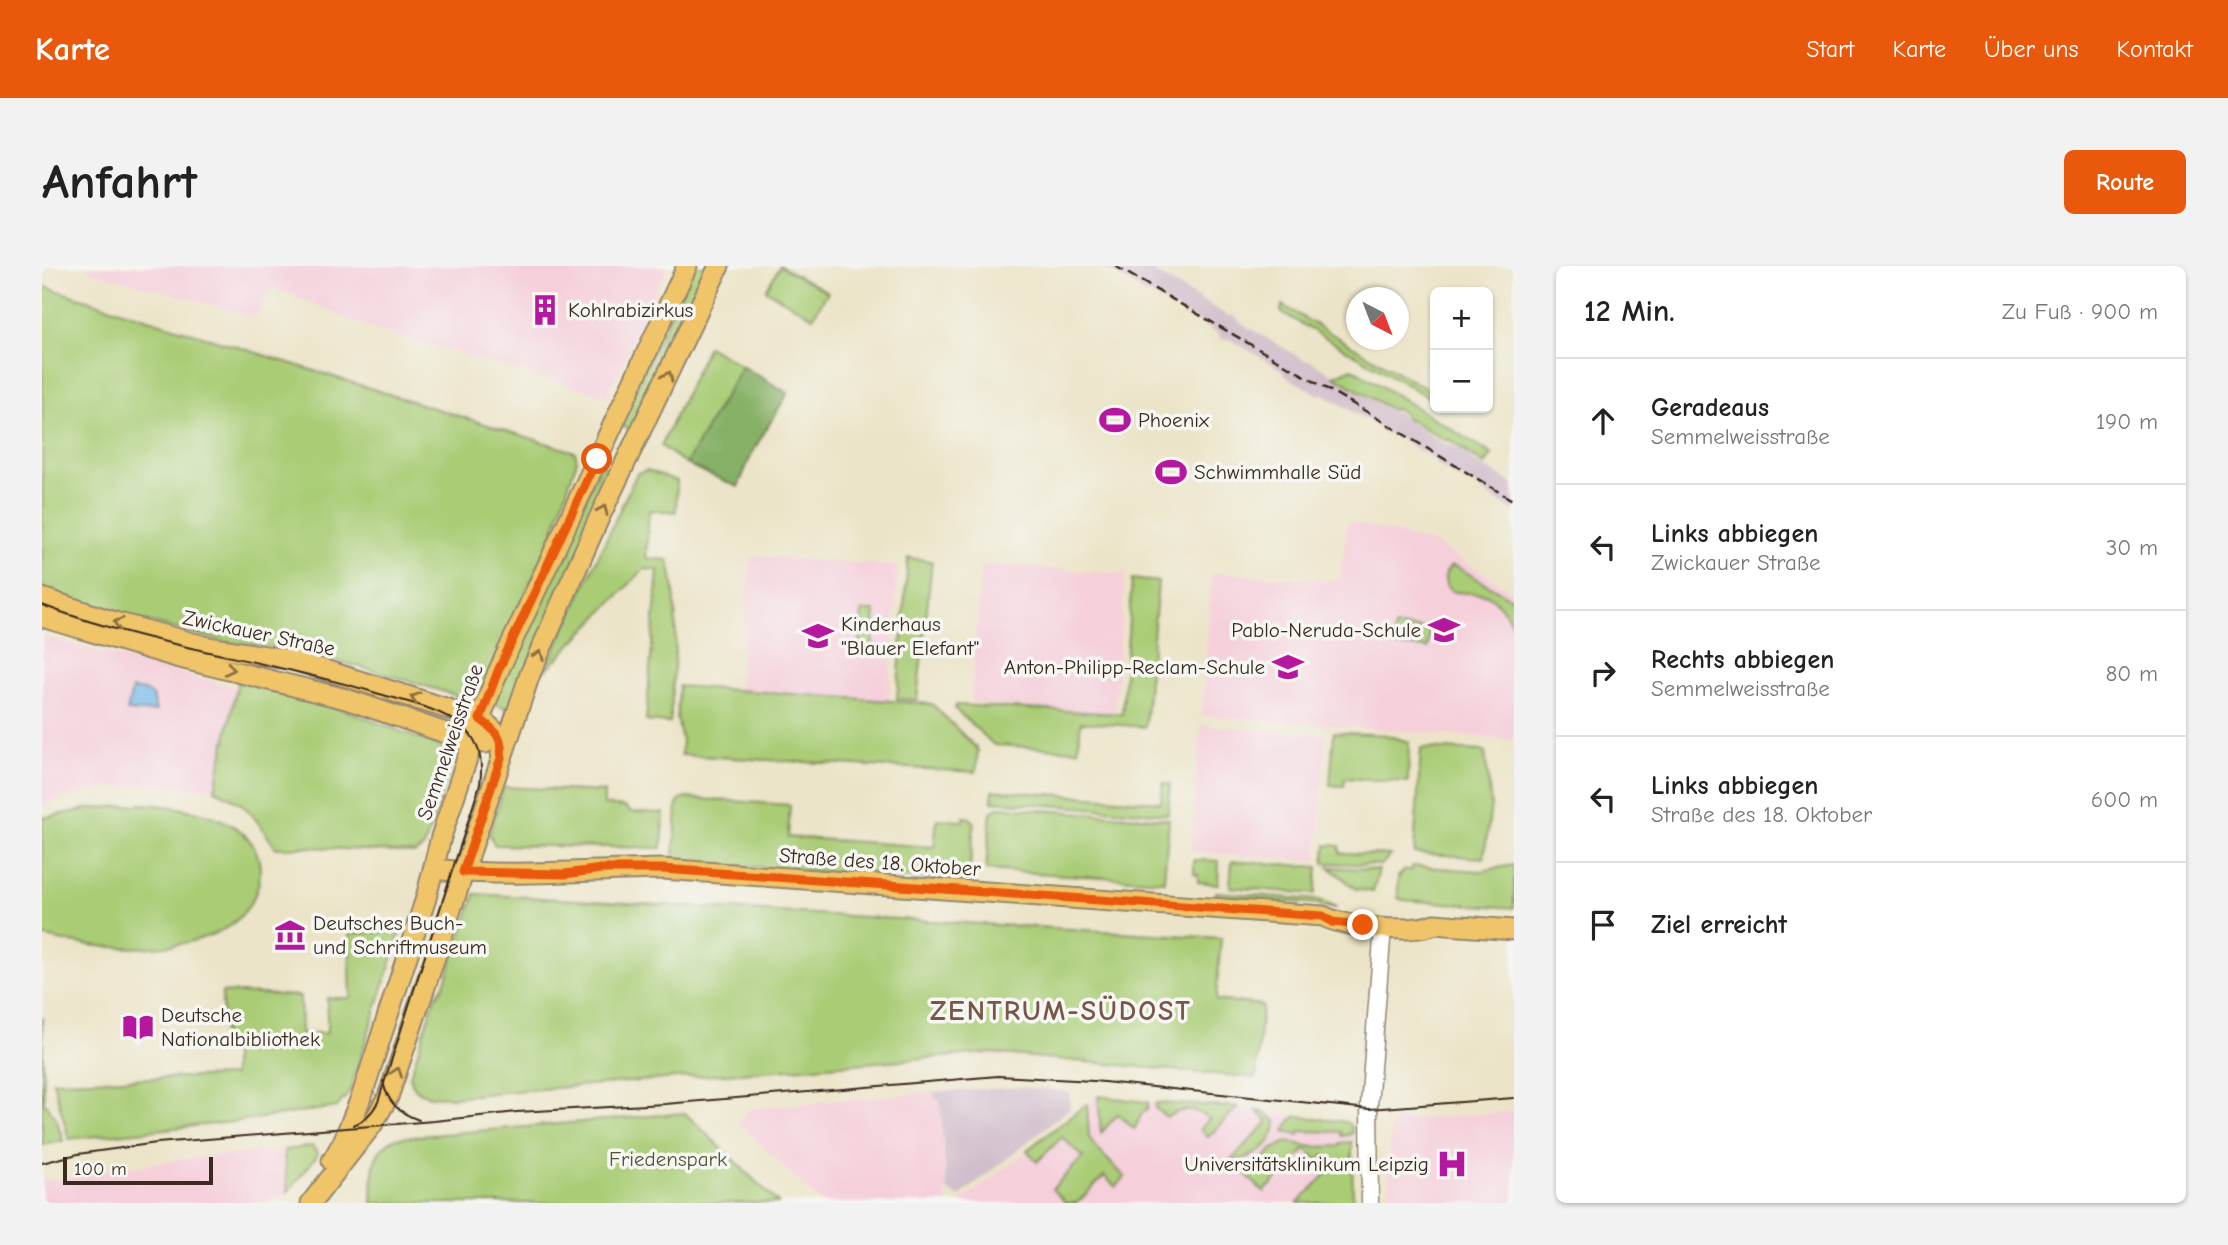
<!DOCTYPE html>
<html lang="de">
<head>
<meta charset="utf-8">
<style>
	:root { --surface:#fff; --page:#f2f2f2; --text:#222; --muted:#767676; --line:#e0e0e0; --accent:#ea580c }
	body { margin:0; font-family:"Comic Neue",sans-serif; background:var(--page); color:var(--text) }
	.controls { position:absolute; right:21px; top:21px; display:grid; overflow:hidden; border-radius:10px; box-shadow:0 2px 5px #0004 }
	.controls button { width:63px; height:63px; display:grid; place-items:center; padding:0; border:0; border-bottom:2px solid var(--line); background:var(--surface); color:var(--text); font:35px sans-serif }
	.compass { position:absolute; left:1304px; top:21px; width:63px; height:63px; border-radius:50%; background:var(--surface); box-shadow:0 2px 5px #0004; rotate:138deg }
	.scale { position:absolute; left:21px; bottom:18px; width:150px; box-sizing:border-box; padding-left:7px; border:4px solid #3b2a1e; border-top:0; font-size:19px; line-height:24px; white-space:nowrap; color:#3b2a1e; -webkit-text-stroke:5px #f6f6f2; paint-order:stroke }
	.stop { position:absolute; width:21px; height:21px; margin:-16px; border:5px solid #ea580c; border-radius:50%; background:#fff }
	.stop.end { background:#ea580c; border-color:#fff; box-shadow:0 2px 7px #0008 }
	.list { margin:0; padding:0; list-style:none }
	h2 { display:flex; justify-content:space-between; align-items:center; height:91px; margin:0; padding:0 28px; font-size:30px }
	h2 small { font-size:23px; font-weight:400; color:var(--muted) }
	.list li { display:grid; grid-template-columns:46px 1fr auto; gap:21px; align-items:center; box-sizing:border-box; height:126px; padding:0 28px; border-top:2px solid var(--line) }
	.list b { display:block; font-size:26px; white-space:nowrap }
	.list p { margin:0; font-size:23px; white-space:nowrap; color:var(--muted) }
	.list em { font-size:23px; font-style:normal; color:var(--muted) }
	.icon { flex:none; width:38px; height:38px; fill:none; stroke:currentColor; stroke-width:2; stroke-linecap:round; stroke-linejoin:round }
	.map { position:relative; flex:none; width:1472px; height:937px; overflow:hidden; border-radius:10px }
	header { display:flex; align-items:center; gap:42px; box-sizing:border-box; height:98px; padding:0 35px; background:var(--accent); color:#fff }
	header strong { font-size:33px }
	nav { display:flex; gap:38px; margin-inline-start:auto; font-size:24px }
	.intro { display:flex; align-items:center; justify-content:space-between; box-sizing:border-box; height:168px; padding:0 42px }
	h1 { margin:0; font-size:49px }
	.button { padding:18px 32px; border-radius:10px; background:var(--accent); color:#fff; font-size:24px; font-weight:700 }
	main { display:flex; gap:42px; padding:0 42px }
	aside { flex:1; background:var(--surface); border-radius:10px; box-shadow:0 2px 5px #0004 }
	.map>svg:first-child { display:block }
	.built { fill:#f5cfda }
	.industrial { fill:#d1bdcb }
	.green { fill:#a9cc75; stroke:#727b4a; stroke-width:2 }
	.forest { fill:#86b066; stroke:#606d42; stroke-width:2 }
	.water { fill:#73b7e9; stroke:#577084; stroke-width:2 }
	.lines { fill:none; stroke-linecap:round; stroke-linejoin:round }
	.minor-casing { stroke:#948773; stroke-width:19 }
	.major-casing { stroke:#948773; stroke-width:23 }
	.minor { stroke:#fff; stroke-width:16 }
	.major { stroke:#f0c469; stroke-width:19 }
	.tram { stroke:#3b2a1e; stroke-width:2 }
	.rail { stroke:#3b2a1e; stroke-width:2.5; stroke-dasharray:10 5; stroke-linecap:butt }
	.oneway { stroke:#8c6f40 }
	.route { stroke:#ea580c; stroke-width:9 }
	.labels { text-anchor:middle; stroke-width:7; stroke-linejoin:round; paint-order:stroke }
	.poi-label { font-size:21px; fill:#3b2a1e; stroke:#f6f6f2; text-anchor:start }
	.street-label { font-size:21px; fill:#3b2a1e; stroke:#f6f6f2 }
	.park-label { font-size:21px; fill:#565234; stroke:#f6f6f2 }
	.district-label { font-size:28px; font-weight:bold; letter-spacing:2px; fill:#795649; stroke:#f6f6f2 }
</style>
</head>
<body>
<header>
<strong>Karte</strong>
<nav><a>Start</a><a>Karte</a><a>Über uns</a><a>Kontakt</a></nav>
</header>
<div class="intro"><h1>Anfahrt</h1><a class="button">Route</a></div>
<main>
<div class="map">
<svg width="1472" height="937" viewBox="0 0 1472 937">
	<rect width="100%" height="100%" fill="#f6f6f2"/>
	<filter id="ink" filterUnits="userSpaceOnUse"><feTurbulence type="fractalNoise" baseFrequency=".0143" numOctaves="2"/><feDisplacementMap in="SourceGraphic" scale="14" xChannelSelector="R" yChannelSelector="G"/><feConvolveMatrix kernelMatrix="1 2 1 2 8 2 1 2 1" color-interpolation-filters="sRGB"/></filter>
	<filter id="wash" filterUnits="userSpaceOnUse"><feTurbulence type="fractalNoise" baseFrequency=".00686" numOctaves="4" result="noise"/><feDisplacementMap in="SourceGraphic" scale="28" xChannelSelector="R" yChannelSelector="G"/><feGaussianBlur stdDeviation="1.57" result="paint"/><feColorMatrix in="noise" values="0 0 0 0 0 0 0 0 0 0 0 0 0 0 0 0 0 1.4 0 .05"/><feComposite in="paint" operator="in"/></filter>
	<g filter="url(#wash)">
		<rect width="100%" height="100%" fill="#ece4c8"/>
		<g class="built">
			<polygon points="46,0 626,0 565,130 327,62 231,21 213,51 45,4"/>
			<polygon points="1306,255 1392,277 1472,326 1472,474 1160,449 1169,307 1298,315"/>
			<polygon points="709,290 856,300 847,434 696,424"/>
			<polygon points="939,298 1083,308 1073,447 929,437"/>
			<polygon points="0,370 195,422 173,524 115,518 60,522 0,538"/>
			<polygon points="1159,459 1284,469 1275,595 1149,586"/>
			<polygon points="889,826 898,836 905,937 779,937 697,857 706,843"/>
			<polygon points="1056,830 1114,836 1196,841 1233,848 1304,856 1310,864 1311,937 918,937"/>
			<polygon points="1472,845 1472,937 1346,937 1348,858 1353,855"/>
			<polygon points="242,884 246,930 226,933 226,937 0,937 0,915 139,893"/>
		</g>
		<g class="industrial">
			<polygon points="1059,0 1100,0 1111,4 1118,10 1186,50 1190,49 1196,53 1197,56 1264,95 1269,95 1290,108 1291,111 1351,147 1356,146 1361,152 1403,178 1407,177 1429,190 1430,194 1472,218 1472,246 1421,212 1416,212 1395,199 1392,193 1350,168 1342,167 1340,163 1281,128 1277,129 1245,111 1240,104 1187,73 1183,74 1178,72 1177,68 1108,28 1104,29 1098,26 1097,22"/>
			<polygon points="981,821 1028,826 1028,842 917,931 905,924 898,836 889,826"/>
		</g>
		<g class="green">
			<polygon points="651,0 671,0 594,167 577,159"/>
			<polygon points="738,0 786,26 771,51 724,24"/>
			<polygon points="0,20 533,186 535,194 510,270 435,436 341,407 247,382 182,376 0,328"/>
			<polygon points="1240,39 1393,128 1393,135 1239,46"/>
			<polygon points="666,80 700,100 644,198 619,180"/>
			<polygon points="1310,102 1450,188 1443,199 1408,174 1403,174 1363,151 1362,148 1355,143 1350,144 1292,110"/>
			<polygon points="559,198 572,204 469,444 450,437"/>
			<path d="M605,204l30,11 -1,31 -27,-2 -3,48 22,2c14,44 5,116 2,163l-24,-2 12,-151 -14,-1 -99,102 92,-198z"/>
			<polygon points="866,292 890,295 875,434 855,433"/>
			<path d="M1409,300l6,1 57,33v29c-6,-13 -13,-26 -27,-34 -12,-6 -41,5 -42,-15 0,-6 1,-9 6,-14z"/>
			<polygon points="1090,313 1116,316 1103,461 1039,456 1036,484 952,479 913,443 914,439 1080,448"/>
			<polygon points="820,345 833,345 830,387 817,387"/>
			<polygon points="1353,361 1388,363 1386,382 1351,380"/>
			<path d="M197,411l52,12 153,59 6,6 1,11 -27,82 -9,6 -106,-6 -33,1c-23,-31 -22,-41 -61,-58z"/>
			<polygon points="637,420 890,438 936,484 934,506 639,489 640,475 635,453"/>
			<polygon points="1292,466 1344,469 1367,476 1366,516 1303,512 1302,520 1288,519"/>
			<polygon points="1379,482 1440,485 1443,487 1449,539 1442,592 1372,587"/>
			<polygon points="1121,517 1128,518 1126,548 950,535 951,524 1119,536"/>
			<polygon points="462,521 562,526 562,539 583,541 589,546 622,547 620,582 453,579 447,568"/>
			<polygon points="645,532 748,539 746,571 892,581 895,553 921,555 922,551 928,552 932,557 927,611 926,614 920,615 640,596 632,590 635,538 640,533"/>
			<path d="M103,538c47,4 128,15 113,82 -4,16 -17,33 -32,42 -50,28 -130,22 -184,8v-118l45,-9z"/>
			<polygon points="957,541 1127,553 1122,615 944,604 949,546"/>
			<polygon points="1284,579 1298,580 1298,587 1349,589 1339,599 1282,597"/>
			<polygon points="1152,594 1177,595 1176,618 1156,616 1156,608 1152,608"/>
			<polygon points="1190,595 1276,601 1273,628 1188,621"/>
			<polygon points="1472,599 1472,642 1361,634 1356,632 1356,611 1363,604 1370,604 1370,600 1439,605"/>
			<polygon points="1287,601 1337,604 1331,626 1314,623"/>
			<polygon points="1174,626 1276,634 1295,642 1278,641 1278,638 1188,632 1188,634 1174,633"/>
			<path d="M433,628l746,44 -5,62 46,5 -6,73 -266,-25 -486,39c-19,1 -72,11 -86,-1 -5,-4 -7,-10 -8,-15l25,-78 8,-11z"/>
			<polygon points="359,665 307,827 295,841 191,856 27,873 11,815 191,810 191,781 181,780 180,726 258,730 259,767 285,767 285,732 309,732 307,667"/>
			<polygon points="0,751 2,836 14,852 21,875 0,879"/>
			<path d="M1056,830l50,6 -1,7c-9,5 -7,13 -13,20l-16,-15 -17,19z"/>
			<path d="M1114,837l82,4 -30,30 -8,-8 9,-10c-13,-11 -27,-11 -42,-2l-12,-9z"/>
			<polygon points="1045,838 1047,871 1053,881 1083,911 1074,921 1062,910 1035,937 1024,937 1010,923 1041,891 1020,871 995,896 985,884"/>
			<path d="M1215,845l7,1 12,9c0,23 -24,40 -45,39l37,-38z"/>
			<path d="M643,847l93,90h-406c2,-27 -5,-51 24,-65z"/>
			<polygon points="1255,850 1304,856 1309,860 1310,868 1300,870 1299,866 1259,865 1257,869 1243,865 1248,855"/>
			<polygon points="1245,876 1271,881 1298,880 1298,877 1310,876 1311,937 1256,937 1293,899 1282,888 1276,894 1264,883 1222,926 1204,909 1231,883"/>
			<polygon points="270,880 275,887 274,891 246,926 242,884"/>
		</g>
		<polygon class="forest" points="700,100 746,127 710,187 696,221 644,198"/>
		<polygon class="water" points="90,423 103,425 111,430 114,445 100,446 85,445"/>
	</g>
	<g filter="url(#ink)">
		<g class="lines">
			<defs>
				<polyline id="minor" points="1328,937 1327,840 1341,661"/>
				<g id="major">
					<path d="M0,332l73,24 93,25 85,13 187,59c13,10 23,16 21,34"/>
					<polyline points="0,351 134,391 304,433 430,476 443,477"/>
					<path d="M392,603c76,9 152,1 228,0l661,47c19,11 92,18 111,8l80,6"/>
					<polyline points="290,895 301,876 320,829 384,632 399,571 438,453 456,406 645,0"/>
					<polyline points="269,937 330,859 346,831 488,408 557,252 677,0"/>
				</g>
			</defs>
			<use href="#minor" class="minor-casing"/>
			<use href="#major" class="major-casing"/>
			<use href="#minor" class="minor"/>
			<use href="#major" class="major"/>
			<g class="tram">
				<path d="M0,339c107,41 221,54 331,87 29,9 65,15 89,34 19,15 21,37 18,58l-102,318c-6,11 -13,19 -25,23"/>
				<path d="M341,815c4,21 16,32 36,39"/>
				<polyline points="0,897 36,888 115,877 392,855 475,846 623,838 956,810 1052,815 1327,843 1472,832"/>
			</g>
			<polyline class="rail" points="1073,0 1325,146 1472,235"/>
		</g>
		<defs><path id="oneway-chevron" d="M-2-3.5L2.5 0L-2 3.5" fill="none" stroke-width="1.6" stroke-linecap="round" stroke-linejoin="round" transform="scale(1.75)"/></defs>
		<g class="oneway">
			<use href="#oneway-chevron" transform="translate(626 110) rotate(-65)"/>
			<use href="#oneway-chevron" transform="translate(561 244) rotate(-66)"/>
			<use href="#oneway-chevron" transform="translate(76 357) rotate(-164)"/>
			<use href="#oneway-chevron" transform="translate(497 389) rotate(-66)"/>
			<use href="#oneway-chevron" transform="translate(188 403) rotate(13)"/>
			<use href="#oneway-chevron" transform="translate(373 432) rotate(-162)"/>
			<use href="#oneway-chevron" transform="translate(355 806) rotate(-71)"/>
		</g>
	</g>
	<g class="lines" filter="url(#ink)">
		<path class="route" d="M555,193l-99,212 -18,48c16,12 23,18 21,39l-38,114 102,2 36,-5h61l661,47 9,6 31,3"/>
	</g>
	<defs>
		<symbol id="building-bare" viewBox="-9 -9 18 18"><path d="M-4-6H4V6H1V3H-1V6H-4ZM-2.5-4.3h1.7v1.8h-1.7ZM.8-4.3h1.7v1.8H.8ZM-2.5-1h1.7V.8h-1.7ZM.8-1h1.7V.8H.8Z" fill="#b5179e" stroke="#f6f6f2" stroke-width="2.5" paint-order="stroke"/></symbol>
		<symbol id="stadium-bare" viewBox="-9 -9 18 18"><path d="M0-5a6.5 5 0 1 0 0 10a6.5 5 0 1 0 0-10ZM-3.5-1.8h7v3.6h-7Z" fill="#b5179e" stroke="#f6f6f2" stroke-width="2.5" paint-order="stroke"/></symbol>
		<symbol id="school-bare" viewBox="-9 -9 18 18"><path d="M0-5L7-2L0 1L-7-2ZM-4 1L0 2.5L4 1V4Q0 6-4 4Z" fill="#b5179e" stroke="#f6f6f2" stroke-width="2.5" paint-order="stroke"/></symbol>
		<symbol id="museum-bare" viewBox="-9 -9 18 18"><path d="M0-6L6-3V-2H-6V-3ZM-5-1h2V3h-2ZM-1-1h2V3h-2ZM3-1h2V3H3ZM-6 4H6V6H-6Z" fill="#b5179e" stroke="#f6f6f2" stroke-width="2.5" paint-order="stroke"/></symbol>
		<symbol id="library-bare" viewBox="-9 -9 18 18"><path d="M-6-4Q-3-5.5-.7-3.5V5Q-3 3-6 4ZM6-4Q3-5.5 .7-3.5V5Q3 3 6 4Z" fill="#b5179e" stroke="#f6f6f2" stroke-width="2.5" paint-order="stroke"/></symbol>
		<symbol id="hospital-bare" viewBox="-9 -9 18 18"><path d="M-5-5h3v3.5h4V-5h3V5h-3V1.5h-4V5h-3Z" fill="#b5179e" stroke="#f6f6f2" stroke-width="2.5" paint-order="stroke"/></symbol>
	</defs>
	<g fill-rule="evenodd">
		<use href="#building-bare" x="481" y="22" width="44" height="44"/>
		<use href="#stadium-bare" x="1051" y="132" width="44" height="44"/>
		<use href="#stadium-bare" x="1107" y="184" width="44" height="44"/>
		<use href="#school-bare" x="1380" y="342" width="44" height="44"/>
		<use href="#school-bare" x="754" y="348" width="44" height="44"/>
		<use href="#school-bare" x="1224" y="379" width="44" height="44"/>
		<use href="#museum-bare" x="226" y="647" width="44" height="44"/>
		<use href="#library-bare" x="74" y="739" width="44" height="44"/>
		<use href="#hospital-bare" x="1388" y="876" width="44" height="44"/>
	</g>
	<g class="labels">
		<g class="poi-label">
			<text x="526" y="51">Kohlrabizirkus</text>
			<text x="1096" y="161">Phoenix</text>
			<text x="1152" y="213">Schwimmhalle Süd</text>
			<text x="799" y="365">Kinderhaus<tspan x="799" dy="24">"Blauer Elefant"</tspan></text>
			<text x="1379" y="371" text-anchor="end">Pablo-Neruda-Schule</text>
			<text x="1223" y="408" text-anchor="end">Anton-Philipp-Reclam-Schule</text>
			<text x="271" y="664">Deutsches Buch-<tspan x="271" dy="24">und Schriftmuseum</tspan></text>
			<text x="119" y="756">Deutsche<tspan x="119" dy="24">Nationalbibliothek</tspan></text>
			<text x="1387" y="905" text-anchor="end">Universitätsklinikum Leipzig</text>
		</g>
		<g class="street-label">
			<text transform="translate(217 367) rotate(12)" y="7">Zwickauer Straße</text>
			<text transform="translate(408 476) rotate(-71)" y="7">Semmelweisstraße</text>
			<text transform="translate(838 596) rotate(4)" y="7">Straße des 18. Oktober</text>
		</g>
		<g class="park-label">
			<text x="626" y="900">Friedenspark</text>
		</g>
		<g class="district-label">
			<text x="1019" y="754">ZENTRUM-SÜDOST</text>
		</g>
	</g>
</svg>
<div class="controls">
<button>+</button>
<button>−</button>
</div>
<svg class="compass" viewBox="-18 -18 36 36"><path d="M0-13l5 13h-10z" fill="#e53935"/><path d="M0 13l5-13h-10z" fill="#767676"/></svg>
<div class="scale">100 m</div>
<div class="stop" style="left:555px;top:193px"></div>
<div class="stop end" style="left:1321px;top:659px"></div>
</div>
<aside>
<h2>12 Min.<small>Zu Fuß · 900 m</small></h2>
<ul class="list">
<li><svg class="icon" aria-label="ahead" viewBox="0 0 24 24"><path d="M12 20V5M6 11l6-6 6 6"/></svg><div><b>Geradeaus</b><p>Semmelweisstraße</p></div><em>190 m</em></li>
<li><svg class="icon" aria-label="left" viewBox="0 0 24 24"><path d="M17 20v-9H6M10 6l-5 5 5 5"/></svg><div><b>Links abbiegen</b><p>Zwickauer Straße</p></div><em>30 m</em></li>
<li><svg class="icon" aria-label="right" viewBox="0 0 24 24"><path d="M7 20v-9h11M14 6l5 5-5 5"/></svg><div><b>Rechts abbiegen</b><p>Semmelweisstraße</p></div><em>80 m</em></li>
<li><svg class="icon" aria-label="left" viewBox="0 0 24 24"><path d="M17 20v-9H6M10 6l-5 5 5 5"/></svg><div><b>Links abbiegen</b><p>Straße des 18. Oktober</p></div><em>600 m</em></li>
<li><svg class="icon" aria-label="arrive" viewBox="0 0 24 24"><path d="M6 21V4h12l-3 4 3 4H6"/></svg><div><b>Ziel erreicht</b></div></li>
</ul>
</aside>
</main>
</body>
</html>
